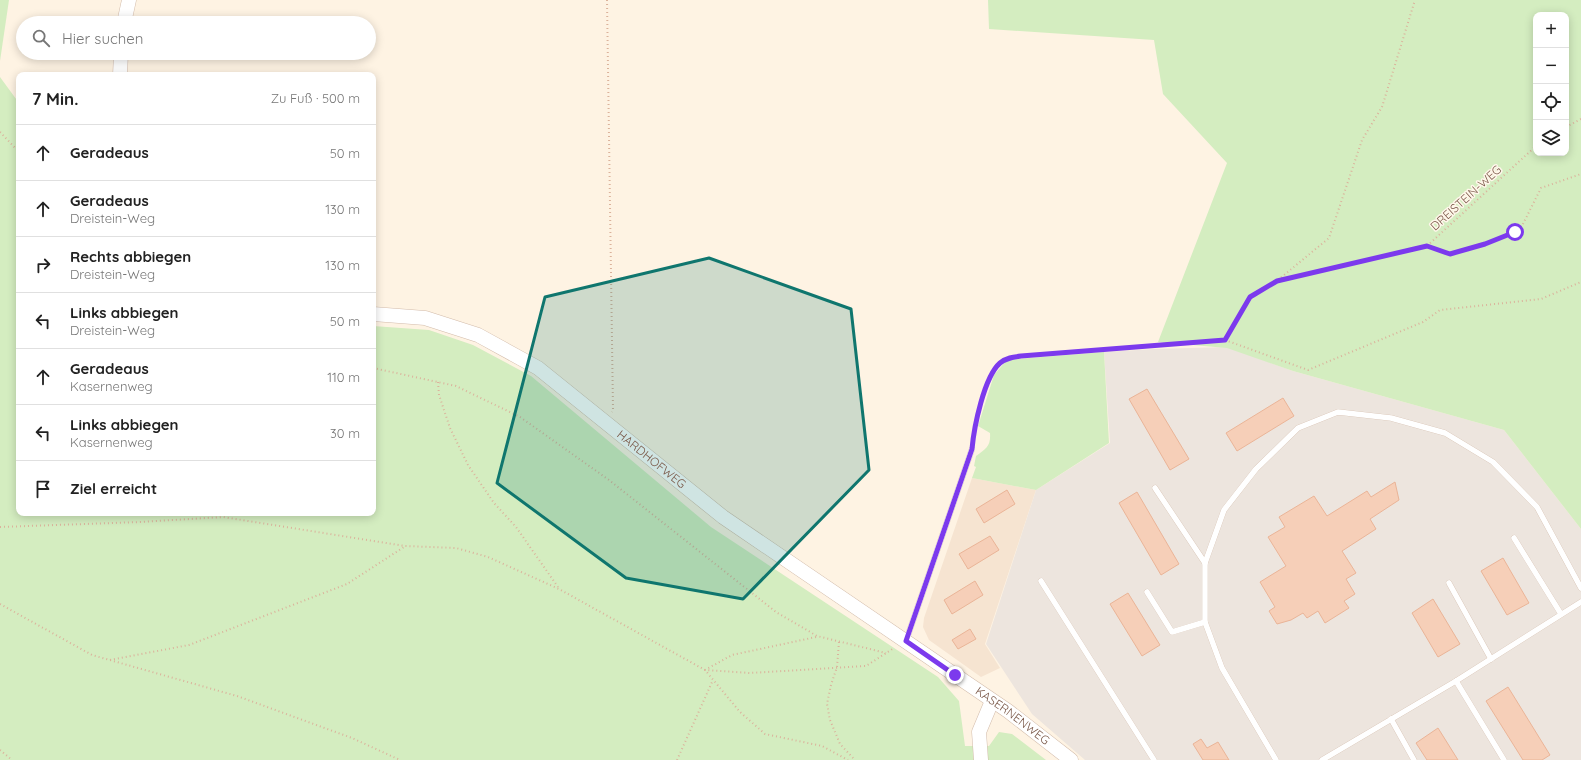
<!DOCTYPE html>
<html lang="de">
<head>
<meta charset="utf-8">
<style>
	:root { --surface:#fff; --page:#f2f2f2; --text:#222; --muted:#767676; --line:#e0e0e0 }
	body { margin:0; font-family:Quicksand,sans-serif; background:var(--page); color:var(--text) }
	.controls { position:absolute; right:12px; top:12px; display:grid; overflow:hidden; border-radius:8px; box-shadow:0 2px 10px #0003 }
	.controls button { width:36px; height:36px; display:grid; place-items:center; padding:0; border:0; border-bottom:1px solid var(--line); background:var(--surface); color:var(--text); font:20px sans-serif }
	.stop { position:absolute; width:12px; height:12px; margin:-9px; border:3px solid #7c3aed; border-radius:50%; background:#fff }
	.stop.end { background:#7c3aed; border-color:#fff; box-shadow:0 1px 4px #0008 }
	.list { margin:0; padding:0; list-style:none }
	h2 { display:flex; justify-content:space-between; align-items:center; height:52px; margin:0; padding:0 16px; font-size:17px }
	h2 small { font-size:13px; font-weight:400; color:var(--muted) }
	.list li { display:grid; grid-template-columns:26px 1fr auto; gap:12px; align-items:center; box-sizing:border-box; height:56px; padding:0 16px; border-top:1px solid var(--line) }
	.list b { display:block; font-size:15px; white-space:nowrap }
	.list p { margin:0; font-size:13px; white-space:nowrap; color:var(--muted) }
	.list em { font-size:13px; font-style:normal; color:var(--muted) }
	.icon { flex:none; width:22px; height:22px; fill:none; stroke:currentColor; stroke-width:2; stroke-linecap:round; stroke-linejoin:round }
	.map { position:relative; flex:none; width:1581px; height:760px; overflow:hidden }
	.search { position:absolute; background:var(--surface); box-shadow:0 2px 10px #0003; left:16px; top:16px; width:360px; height:44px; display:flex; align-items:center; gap:10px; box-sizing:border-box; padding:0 14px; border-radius:22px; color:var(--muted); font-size:15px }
	.panel { position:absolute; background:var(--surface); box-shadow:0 2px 10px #0003; left:16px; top:72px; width:360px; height:444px; border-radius:8px }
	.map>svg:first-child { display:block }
	.residential { fill:#f6e4d1 }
	.industrial { fill:#ede5de }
	.green { fill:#d4edc0; fill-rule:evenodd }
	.building { fill:#f6cfb8; stroke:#eab497 }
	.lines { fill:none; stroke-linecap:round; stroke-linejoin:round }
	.service-casing { stroke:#d3bcab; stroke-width:6 }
	.tertiary-casing { stroke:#d3bcab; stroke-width:15 }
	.path { stroke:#dbb29b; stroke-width:2; stroke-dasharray:1 3; stroke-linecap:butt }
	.service { stroke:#fff; stroke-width:5.5 }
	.tertiary { stroke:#fff; stroke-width:14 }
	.route { stroke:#7c3aed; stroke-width:5 }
	.marked { fill:#0f766e; fill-opacity:0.2; stroke:#0f766e; stroke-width:3; stroke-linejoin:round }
	.labels { text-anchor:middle; stroke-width:3; stroke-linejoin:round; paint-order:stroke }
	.street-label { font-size:12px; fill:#795747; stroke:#fff7eb }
</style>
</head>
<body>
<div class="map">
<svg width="1581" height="760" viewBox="0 0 1581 760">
	<rect width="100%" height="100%" fill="#fef3e3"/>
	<polygon class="residential" points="972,478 1036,490 985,644 1000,668 981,677 929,640 923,627 924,618"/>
	<polygon class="industrial" points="1227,347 1293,371 1504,430 1581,529 1581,760 1085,760 1032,714 986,644 1036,490 1110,443 1104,352 1155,349"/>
	<g class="green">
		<polygon points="0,0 9,0 0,61"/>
		<path d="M988,0h593v529l-77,-99 -211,-59 -66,-23 -69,-6 69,-179 -64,-69 -9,-54 -165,-11zM1536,15h30v138h-30z"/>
		<polygon points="0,77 19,103 19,513 373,513 373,326 429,330 473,345 531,376 711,527 938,677 959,701 965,746 989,746 999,732 1012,734 1046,760 0,760"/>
		<path d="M1104,352l5,91 -73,47 -64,-12 4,-11 -2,-1 2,-10c10,-7 15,-10 14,-23l-12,-7 16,-51 12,-14 11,-2z"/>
	</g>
	<g class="building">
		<polygon points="1147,389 1189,459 1170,470 1129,399"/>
		<polygon points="1283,398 1294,416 1237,451 1226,433"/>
		<polygon points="1395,482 1399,500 1370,519 1376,529 1342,551 1356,573 1346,579 1355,594 1344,601 1349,608 1325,623 1318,611 1307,618 1303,613 1291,620 1277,624 1269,611 1275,607 1260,582 1286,566 1268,537 1285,527 1279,517 1314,496 1327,516 1367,491 1371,497"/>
		<polygon points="1007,490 1015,504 984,523 976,509"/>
		<polygon points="1137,492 1179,564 1161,575 1119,503"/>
		<polygon points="990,536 999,550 968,569 959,554"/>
		<polygon points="1503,558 1529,603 1507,615 1481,571"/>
		<polygon points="975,581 983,595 952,614 944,600"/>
		<polygon points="1128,593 1160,645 1142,656 1110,604"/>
		<polygon points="1433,599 1460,644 1438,657 1412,613"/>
		<polygon points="970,629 976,639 958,649 952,640"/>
		<polygon points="1508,687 1550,755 1542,760 1523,760 1486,701"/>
		<polygon points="1438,728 1458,760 1427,760 1416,743"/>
		<polygon points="1201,739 1207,748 1218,742 1229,760 1203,760 1193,744"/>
	</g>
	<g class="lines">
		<defs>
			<g id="service">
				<polyline points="1155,488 1205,563"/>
				<polyline points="1514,538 1561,614"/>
				<polyline points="1041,581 1154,760"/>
				<polyline points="1449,583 1491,659"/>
				<polyline points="1147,592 1172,632 1205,622"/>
				<polyline points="906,641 972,449"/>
				<polyline points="1456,681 1504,760"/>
				<polyline points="1391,719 1414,760"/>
				<polyline points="1276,760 1222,668 1205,622 1205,563 1224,510 1256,469 1298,428 1338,412 1391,418 1445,433 1493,462 1537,507 1581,588"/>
				<polyline points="1322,760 1456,681 1581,602"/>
			</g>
			<g id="tertiary">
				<polyline points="124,23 129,0"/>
				<polyline points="120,75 121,53"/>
				<path id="s1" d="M373,314l52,4 53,17 60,33 185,149 285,194 63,49"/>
				<polyline points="981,760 979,732 992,701"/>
			</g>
		</defs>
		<use href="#service" class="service-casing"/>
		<use href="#tertiary" class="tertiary-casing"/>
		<g class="path">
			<polyline points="607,0 613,410 612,412"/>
			<polyline points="1566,127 1581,119"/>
			<polyline points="0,132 19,152"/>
			<polyline points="1427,246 1450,254 1485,243 1515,231 1522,226 1541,188 1581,174"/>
			<polyline points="1278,280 1329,238 1362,140 1382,107 1415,0"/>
			<polyline points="1225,340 1308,370 1423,322 1440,310 1541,299 1581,282"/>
			<polyline points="373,368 456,386 520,417 609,480 776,612 817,636 886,653"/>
			<polyline points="438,382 439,395 450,428 468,465 494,503 516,527 558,587"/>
			<polyline points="972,442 974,430 990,374 1000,363 1007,358 1225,340 1250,297 1277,281 1427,246 1536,146"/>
			<polyline points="0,527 141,522 223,517 405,546 456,548 488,557 559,589 705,670 750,673 866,666 894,648"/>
			<polyline points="0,604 92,655 237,696 352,738 400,760"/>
			<polyline points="816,637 732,655 705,670 740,712 765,734 822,746 848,760"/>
			<polyline points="839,642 837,667 831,685 827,704 830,720 840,744 855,760"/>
			<polyline points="110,660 189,645 347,584 404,547"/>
			<polyline points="0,750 12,760"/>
			<polyline points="677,760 713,680"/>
		</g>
		<use href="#service" class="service"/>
		<use href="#tertiary" class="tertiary"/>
	</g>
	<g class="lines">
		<path class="route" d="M955,675l-49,-34 66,-192c2,-22 12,-72 28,-86 6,-5 13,-6 21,-7l204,-16 25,-43 27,-16 150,-35 23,8 35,-10 30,-12"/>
	</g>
	<path class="marked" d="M709,258l142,51 18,161 -126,129 -117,-21 -129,-95 48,-186z"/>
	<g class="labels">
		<g class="street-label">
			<text transform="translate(1466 198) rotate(-42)" y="4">DREISTEIN-WEG</text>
			<text dy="4" stroke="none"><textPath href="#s1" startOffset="322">HARDHOFWEG</textPath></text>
			<text dy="4" stroke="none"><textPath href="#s1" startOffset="765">KASERNENWEG</textPath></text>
		</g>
	</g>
</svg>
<div class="controls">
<button>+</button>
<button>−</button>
<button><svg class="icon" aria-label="locate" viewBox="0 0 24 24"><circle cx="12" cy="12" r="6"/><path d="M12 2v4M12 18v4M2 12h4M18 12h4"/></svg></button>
<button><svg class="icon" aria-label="layers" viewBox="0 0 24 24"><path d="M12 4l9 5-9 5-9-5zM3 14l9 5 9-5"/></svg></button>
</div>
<div class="stop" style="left:1515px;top:232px"></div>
<div class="stop end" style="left:955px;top:675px"></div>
<div class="search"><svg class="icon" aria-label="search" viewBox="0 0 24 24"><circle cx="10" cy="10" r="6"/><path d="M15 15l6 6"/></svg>Hier suchen</div>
<section class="panel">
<h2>7 Min.<small>Zu Fuß · 500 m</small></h2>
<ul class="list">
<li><svg class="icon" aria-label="ahead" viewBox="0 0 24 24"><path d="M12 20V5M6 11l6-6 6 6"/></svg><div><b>Geradeaus</b></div><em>50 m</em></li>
<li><svg class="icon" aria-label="ahead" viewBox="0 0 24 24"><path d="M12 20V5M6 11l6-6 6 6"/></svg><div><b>Geradeaus</b><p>Dreistein-Weg</p></div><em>130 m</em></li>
<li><svg class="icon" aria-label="right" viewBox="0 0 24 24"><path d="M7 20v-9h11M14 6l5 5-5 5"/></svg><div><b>Rechts abbiegen</b><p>Dreistein-Weg</p></div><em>130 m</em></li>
<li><svg class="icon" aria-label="left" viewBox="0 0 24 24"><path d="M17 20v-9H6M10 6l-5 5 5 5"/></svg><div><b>Links abbiegen</b><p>Dreistein-Weg</p></div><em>50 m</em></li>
<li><svg class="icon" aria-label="ahead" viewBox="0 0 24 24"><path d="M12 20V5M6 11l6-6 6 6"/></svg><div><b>Geradeaus</b><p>Kasernenweg</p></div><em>110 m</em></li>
<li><svg class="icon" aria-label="left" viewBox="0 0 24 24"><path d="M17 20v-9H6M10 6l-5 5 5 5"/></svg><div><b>Links abbiegen</b><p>Kasernenweg</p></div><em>30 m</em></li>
<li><svg class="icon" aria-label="arrive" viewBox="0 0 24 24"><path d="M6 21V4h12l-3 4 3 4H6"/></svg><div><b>Ziel erreicht</b></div></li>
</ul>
</section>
</div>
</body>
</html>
